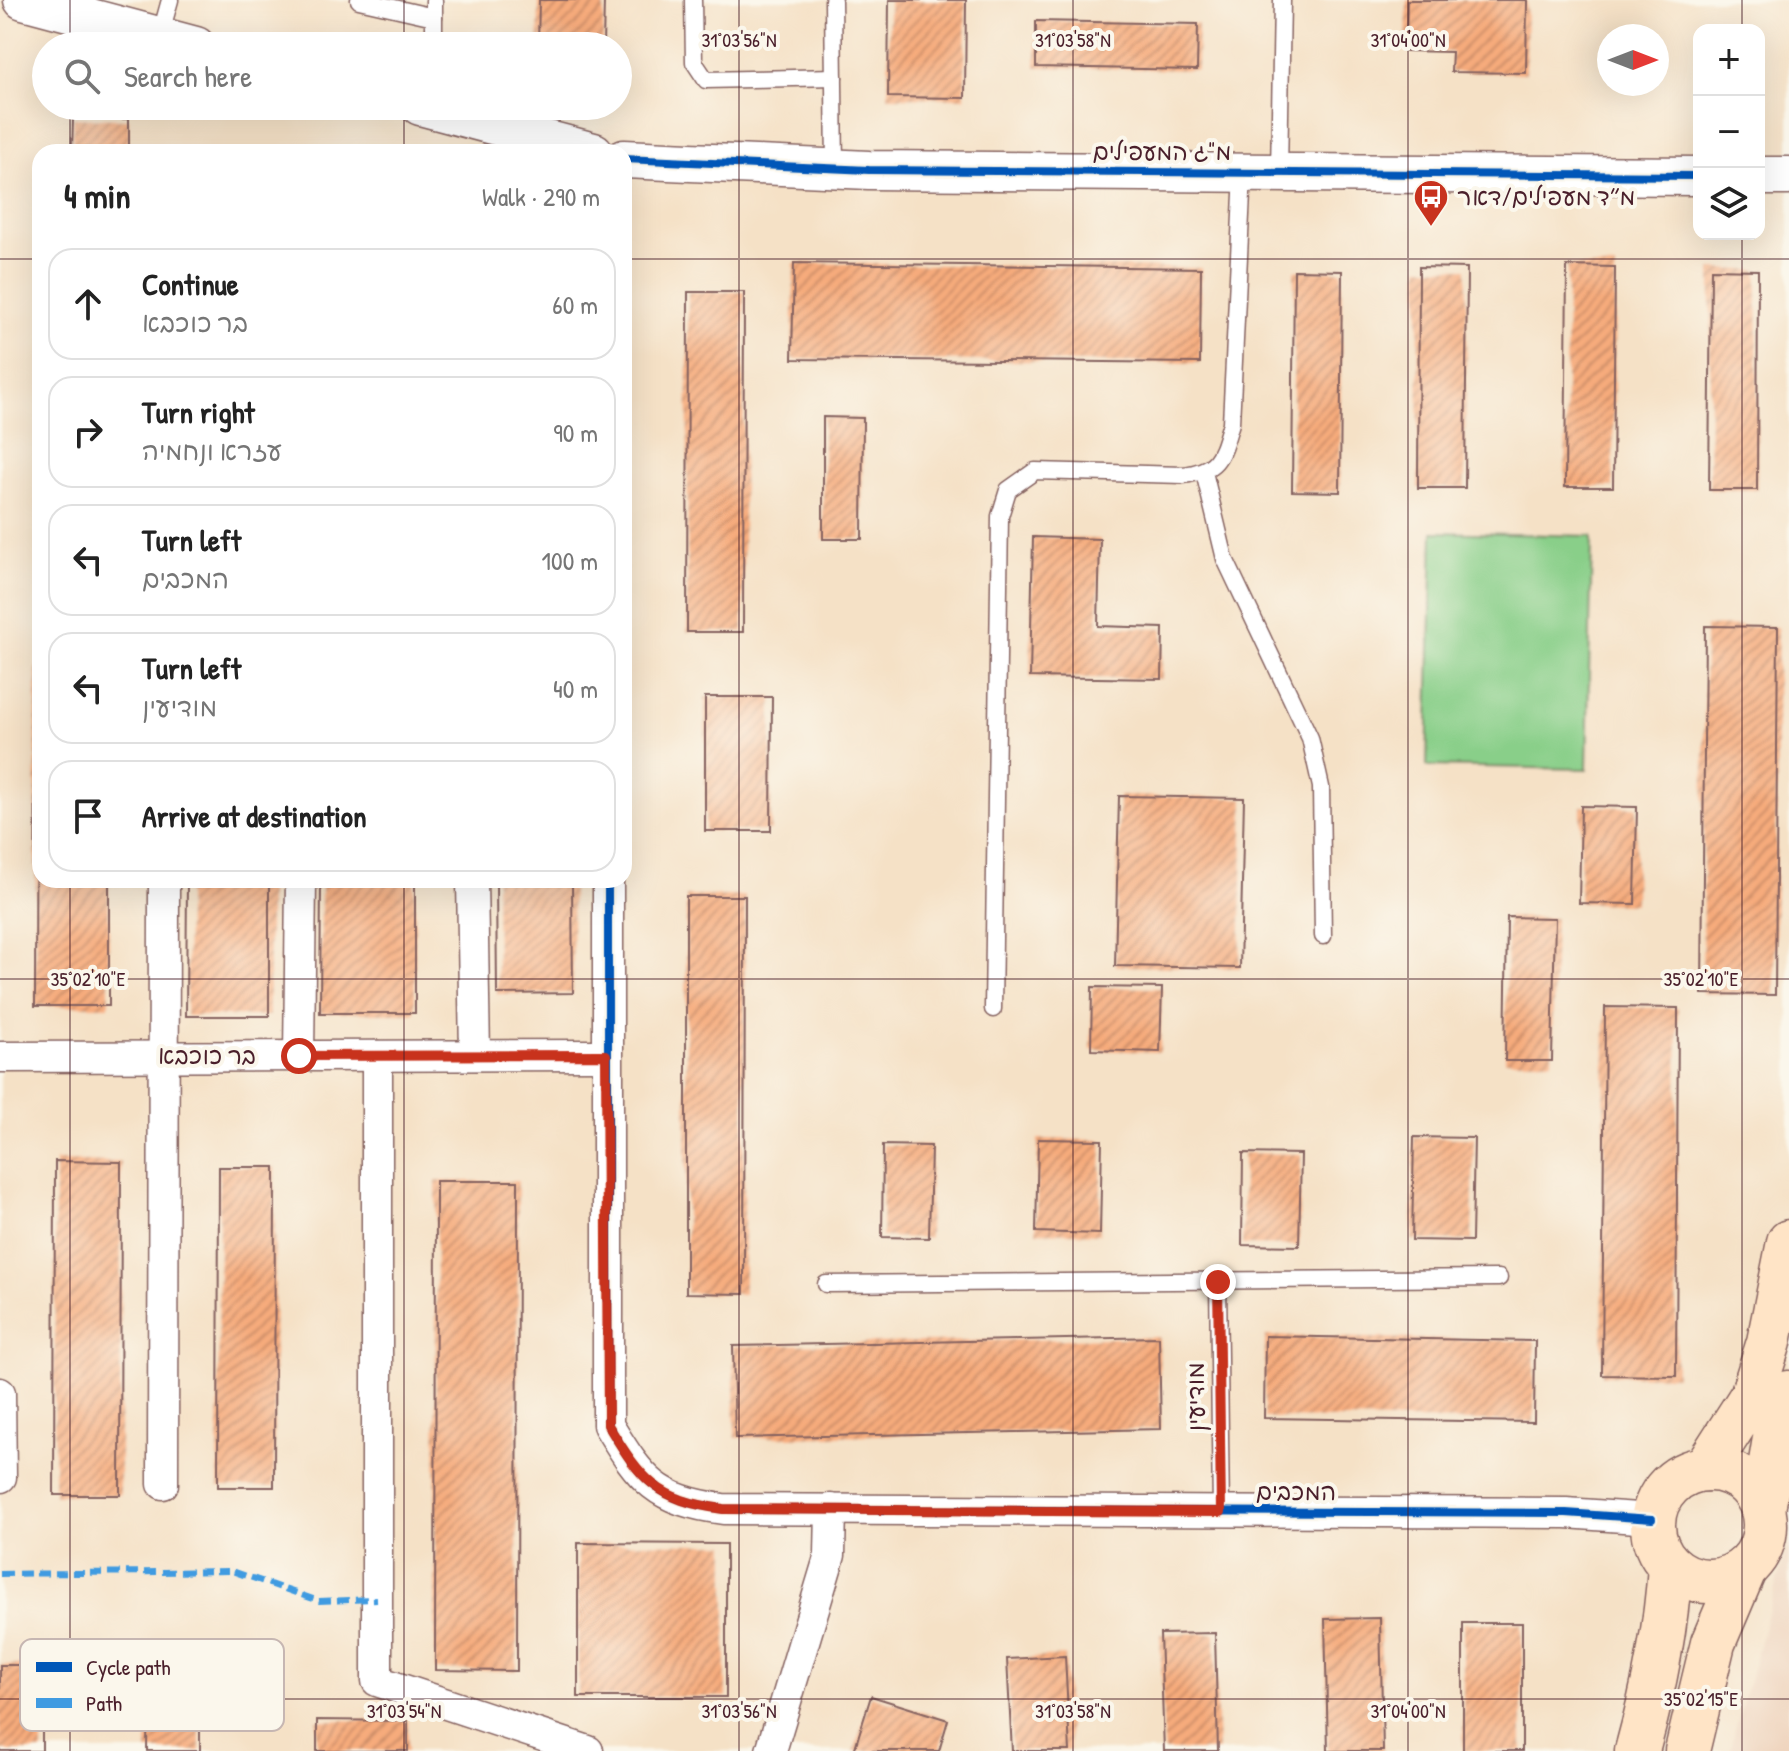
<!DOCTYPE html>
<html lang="en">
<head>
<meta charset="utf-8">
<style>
	:root { --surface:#fff; --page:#f2f2f2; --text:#222; --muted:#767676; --line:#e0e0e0 }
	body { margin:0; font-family:"Patrick Hand","Playpen Sans Hebrew",sans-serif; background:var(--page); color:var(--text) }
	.controls { position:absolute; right:24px; top:24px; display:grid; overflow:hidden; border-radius:16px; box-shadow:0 8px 32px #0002 }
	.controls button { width:72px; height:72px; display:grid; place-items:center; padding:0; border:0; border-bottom:2px solid var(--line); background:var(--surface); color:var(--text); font:40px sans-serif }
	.compass { position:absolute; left:1597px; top:24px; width:72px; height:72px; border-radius:50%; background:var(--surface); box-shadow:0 8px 32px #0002; rotate:90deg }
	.stop { position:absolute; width:24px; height:24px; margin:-18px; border:6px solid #c8321e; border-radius:50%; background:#fff }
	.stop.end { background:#c8321e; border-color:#fff; box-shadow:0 2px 8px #0008 }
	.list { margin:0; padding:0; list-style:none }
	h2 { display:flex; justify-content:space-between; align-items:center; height:104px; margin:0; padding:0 32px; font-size:34px }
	h2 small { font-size:26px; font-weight:400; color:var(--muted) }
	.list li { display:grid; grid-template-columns:52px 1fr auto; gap:24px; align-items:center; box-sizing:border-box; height:112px; margin:0 16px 16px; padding:0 16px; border:2px solid var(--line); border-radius:24px }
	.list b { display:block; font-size:30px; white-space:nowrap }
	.list p { margin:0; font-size:26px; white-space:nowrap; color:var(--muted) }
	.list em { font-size:26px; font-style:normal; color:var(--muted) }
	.icon { flex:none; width:44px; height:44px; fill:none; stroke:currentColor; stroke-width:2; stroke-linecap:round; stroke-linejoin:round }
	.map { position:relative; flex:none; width:1789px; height:1751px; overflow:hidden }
	.search { position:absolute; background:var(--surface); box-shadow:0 8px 32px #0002; left:32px; top:32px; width:600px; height:88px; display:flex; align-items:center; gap:20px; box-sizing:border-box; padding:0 28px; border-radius:44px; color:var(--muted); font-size:30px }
	.panel { position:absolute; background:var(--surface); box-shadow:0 8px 32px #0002; left:32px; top:144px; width:600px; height:744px; border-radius:24px }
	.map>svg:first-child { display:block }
	.built { fill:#eed1ba }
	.pitch { fill:#89cf89; stroke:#6a775a; stroke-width:2 }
	.building { fill:url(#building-hatch) }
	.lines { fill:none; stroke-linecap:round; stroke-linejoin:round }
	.service-casing { stroke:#866361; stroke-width:19 }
	.minor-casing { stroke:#866361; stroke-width:33 }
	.tertiary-casing { stroke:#866361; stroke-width:41 }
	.secondary-casing { stroke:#866361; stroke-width:47 }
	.service { stroke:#fff; stroke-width:16 }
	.minor { stroke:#fff; stroke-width:30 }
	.tertiary { stroke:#fff; stroke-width:38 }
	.secondary { stroke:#ffe4c6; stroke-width:44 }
	.quiet { stroke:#409be1; stroke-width:6; stroke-dasharray:12 6; stroke-linecap:butt }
	.cycleway-casing { stroke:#fbf7ec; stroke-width:13 }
	.cycleway { stroke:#0057b8; stroke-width:8 }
	.route { stroke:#c8321e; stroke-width:10 }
	.ticks { fill:none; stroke:#4a1f2b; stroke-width:2; stroke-opacity:0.45 }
	.labels { text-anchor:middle; stroke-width:8; stroke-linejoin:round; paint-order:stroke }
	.street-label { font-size:24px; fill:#4a1f2b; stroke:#fbf7ec }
	.poi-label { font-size:24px; fill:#4a1f2b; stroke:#fbf7ec; text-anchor:start }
	.key { fill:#fbf7ec; stroke:#c6b6b2; stroke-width:2 }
	.key-label { font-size:22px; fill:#4a1f2b }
	.ticks-label { font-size:20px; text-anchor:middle; fill:#4a1f2b; stroke:#fbf7ec; stroke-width:8; stroke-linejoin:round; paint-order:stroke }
</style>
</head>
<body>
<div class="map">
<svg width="1789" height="1751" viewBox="0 0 1789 1751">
	<defs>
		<pattern id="building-hatch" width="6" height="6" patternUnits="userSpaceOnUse" patternTransform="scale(2)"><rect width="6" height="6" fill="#f6ab7c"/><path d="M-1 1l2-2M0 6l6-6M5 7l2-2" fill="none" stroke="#c98b66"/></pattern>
	</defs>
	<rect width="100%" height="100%" fill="#fbf7ec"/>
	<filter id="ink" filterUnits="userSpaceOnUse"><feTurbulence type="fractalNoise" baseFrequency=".0125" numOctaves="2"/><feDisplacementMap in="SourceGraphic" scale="16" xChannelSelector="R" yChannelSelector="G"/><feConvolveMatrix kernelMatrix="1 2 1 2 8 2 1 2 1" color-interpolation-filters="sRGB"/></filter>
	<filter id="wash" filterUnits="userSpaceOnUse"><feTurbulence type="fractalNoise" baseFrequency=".006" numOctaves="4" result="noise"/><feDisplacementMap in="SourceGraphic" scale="32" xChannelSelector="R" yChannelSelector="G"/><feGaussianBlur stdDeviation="1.8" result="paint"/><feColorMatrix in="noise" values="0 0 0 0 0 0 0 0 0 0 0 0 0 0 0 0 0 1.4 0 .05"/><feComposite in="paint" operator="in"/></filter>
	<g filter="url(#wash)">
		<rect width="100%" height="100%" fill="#f5e1c6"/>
		<polygon class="built" points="1789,1539 1789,1751 1729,1751"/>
		<polygon class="pitch" points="1433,532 1592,536 1587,769 1427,766"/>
		<g id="blocks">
			<g class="building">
				<polygon points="539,0 604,0 603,46 538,46"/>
				<polygon points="889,0 966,0 965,98 888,97"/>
				<polygon points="1407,0 1527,0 1526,73 1451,72 1452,52 1406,51"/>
				<polygon points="1036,21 1198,24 1197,70 1036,67"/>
				<polygon points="73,118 129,119 129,152 72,152"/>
				<polygon points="794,263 1201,268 1200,363 792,359"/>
				<polygon points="1567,266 1615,267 1613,487 1565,487"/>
				<polygon points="1419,267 1467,268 1465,488 1418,488"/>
				<polygon points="1711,269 1758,270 1757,490 1709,490"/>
				<polygon points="1294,270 1342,271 1340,492 1292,491"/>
				<polygon points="688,292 744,292 743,632 687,632"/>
				<polygon points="823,417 863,418 862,539 823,539"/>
				<polygon points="1033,537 1100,539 1098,626 1163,628 1162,679 1030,677"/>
				<polygon points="1705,626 1778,627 1775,995 1702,994"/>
				<polygon points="36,667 40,667 40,880 109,880 109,1006 35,1006"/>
				<polygon points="705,697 772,697 771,831 705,831"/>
				<polygon points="1119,796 1244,798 1240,968 1115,966"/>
				<polygon points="1581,806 1637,807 1635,904 1579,903"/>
				<polygon points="187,880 269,880 269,1016 186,1016"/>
				<polygon points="321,880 415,880 415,1013 320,1013"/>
				<polygon points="496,880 572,880 573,993 497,994"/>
				<polygon points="686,896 745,896 744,1294 686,1293"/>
				<polygon points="1507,917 1555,918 1552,1061 1505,1061"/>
				<polygon points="1092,987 1162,988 1160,1052 1091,1050"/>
				<polygon points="1605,1007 1678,1008 1676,1376 1602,1375"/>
				<polygon points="1414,1137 1474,1138 1472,1241 1412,1240"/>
				<polygon points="1038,1139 1102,1140 1100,1234 1036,1232"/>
				<polygon points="883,1145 931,1146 929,1238 882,1237"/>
				<polygon points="1243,1153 1301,1154 1299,1246 1242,1245"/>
				<polygon points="55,1161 121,1162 120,1495 54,1495"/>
				<polygon points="219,1167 275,1167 274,1487 218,1487"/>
				<polygon points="436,1181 518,1181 517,1671 435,1670"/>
				<polygon points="1265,1336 1535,1341 1534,1422 1264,1418"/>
				<polygon points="1159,1337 1161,1429 735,1438 733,1346"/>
				<polygon points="578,1543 726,1544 726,1697 578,1697"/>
				<polygon points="1380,1618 1383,1751 1328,1751 1325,1619"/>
				<rect x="1463" y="1623" width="59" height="128"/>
				<polygon points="1215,1633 1218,1751 1164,1751 1160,1634"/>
				<polygon points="1065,1656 1070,1751 1012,1751 1007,1659"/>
				<rect x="0" y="1665" width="42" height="86"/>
				<polygon points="148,1681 200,1682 200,1751 147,1751"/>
				<polygon points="871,1696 948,1720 939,1751 854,1751"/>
				<polygon points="317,1720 408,1721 408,1751 317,1751"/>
			</g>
		</g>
	</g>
	<g filter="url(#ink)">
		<use href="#blocks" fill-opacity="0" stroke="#866361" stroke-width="2"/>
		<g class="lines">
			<defs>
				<g id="service">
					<polyline points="359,0 434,17"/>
					<polyline points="434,0 434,46"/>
					<polyline points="693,0 694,62 706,80 834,77"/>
					<polyline points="833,0 835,169"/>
					<polyline points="160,36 170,0"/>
					<polyline points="1279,173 1282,0"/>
					<polyline points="1204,472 1225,559 1310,738 1321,787 1323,936"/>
					<path d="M993,1009l7,-493 8,-26 27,-19 148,4c37,-5 38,-19 48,-52l12,-250"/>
					<polyline points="1218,1282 1221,1512"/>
					<polyline points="826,1284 1499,1278"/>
				</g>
				<g id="minor">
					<polyline points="472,880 475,1055"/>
					<path d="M608,880v545c34,56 48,75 115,84l843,4 86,6"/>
					<polyline points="299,1056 301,880"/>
					<polyline points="377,1056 377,1681 588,1751"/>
					<polyline points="0,1057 606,1055"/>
					<polyline points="0,1393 1,1477"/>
					<polyline points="163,1484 164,880"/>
					<polyline points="771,1751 830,1555 831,1509"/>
				</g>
				<g id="tertiary">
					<polyline points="23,0 196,46"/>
					<polyline points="420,106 594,152"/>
					<polyline points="624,159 869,170 1699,176"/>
					<polyline points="1759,176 1789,176"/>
				</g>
				<g id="secondary">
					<circle cx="1709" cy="1525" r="56"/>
					<polyline points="1705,1469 1752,1396 1769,1342 1789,1242"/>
					<polyline points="1763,1510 1776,1432 1789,1393"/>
					<path d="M1637,1751c17,-62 29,-121 33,-185"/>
					<polyline points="1687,1751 1713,1643 1744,1570"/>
				</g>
			</defs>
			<use href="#service" class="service-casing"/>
			<use href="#minor" class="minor-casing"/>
			<use href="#tertiary" class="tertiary-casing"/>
			<use href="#secondary" class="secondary-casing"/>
			<use href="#service" class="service"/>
			<use href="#minor" class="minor"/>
			<use href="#tertiary" class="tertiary"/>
			<use href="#secondary" class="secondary"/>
			<polyline class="quiet" points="0,1574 232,1571 319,1601 377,1599"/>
			<defs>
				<g id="cycleway">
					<polyline points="624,159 869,170 1699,176"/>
					<path d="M608,880v545c34,56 48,75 115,84l843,4 86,6"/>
				</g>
			</defs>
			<use href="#cycleway" class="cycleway-casing"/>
			<use href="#cycleway" class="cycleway"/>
		</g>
	</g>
	<g class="lines" filter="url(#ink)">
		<path class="route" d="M299,1056l307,-1 2,370c34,56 49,75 115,84l498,3 -3,-230"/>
	</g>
	<path class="ticks" d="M70,0v46M404,0v46M739,0v1751M1073,0v1751M1408,0v1751M1742,0v30M70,106v46M404,106v46M1742,234v1517M0,259h40M624,259h1165M70,880v871M404,880v871M0,979h1789M0,1699h1789"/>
	<defs>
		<symbol id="bus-pin" viewBox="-11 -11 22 30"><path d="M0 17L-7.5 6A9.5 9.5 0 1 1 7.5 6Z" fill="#c8321e" stroke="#fbf7ec"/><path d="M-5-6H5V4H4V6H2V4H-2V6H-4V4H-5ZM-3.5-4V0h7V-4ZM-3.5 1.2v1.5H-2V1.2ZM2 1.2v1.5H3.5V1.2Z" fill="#fff"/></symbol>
	</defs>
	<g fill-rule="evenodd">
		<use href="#bus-pin" x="1411" y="177" width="40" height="54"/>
	</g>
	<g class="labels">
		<g class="street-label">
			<text x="1162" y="160">מ"ג המעפילים</text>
			<text x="207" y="1064">בר כוכבא</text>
			<text transform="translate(1196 1397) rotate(-91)" y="8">מודיעין</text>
			<text x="1296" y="1500">המכבים</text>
		</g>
		<g class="poi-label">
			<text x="1457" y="205">מ״ד מעפילים/דאר</text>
		</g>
	</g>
	<rect x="20" y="1639" width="264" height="92" rx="12" class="key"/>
	<rect x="36" y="1662" width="36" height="10" fill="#0057b8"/>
	<rect x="36" y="1698" width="36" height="10" fill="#409be1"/>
	<g class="key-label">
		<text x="86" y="1675">Cycle path</text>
		<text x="86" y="1711">Path</text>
	</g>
	<g class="ticks-label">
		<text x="739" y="47">31°03'56"N</text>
		<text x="1073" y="47">31°03'58"N</text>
		<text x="1408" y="47">31°04'00"N</text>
		<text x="1701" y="986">35°02'10"E</text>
		<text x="88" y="986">35°02'10"E</text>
		<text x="1701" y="1706">35°02'15"E</text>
		<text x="404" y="1718">31°03'54"N</text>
		<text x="739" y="1718">31°03'56"N</text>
		<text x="1073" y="1718">31°03'58"N</text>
		<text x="1408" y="1718">31°04'00"N</text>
	</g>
</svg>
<div class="controls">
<button>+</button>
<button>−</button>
<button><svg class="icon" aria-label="layers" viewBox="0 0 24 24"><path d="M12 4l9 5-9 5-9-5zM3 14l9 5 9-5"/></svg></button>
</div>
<svg class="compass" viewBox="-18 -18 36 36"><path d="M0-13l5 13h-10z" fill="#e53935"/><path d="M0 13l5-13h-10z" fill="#767676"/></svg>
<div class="stop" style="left:299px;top:1056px"></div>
<div class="stop end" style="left:1218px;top:1282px"></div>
<div class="search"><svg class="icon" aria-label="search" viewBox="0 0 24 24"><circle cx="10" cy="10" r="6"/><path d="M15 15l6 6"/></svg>Search here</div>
<section class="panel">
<h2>4 min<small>Walk · 290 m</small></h2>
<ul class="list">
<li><svg class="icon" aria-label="ahead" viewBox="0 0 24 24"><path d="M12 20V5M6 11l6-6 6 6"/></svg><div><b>Continue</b><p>בר כוכבא</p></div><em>60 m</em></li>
<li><svg class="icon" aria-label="right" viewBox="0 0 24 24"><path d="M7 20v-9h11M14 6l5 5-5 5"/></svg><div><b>Turn right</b><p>עזרא ונחמיה</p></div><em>90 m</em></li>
<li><svg class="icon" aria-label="left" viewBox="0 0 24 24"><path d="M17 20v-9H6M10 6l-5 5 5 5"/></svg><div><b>Turn left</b><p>המכבים</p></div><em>100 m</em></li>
<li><svg class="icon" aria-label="left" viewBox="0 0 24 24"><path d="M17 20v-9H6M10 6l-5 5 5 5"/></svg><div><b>Turn left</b><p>מודיעין</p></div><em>40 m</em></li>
<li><svg class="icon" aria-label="arrive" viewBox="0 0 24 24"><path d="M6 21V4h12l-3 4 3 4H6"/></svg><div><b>Arrive at destination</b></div></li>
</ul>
</section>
</div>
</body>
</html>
